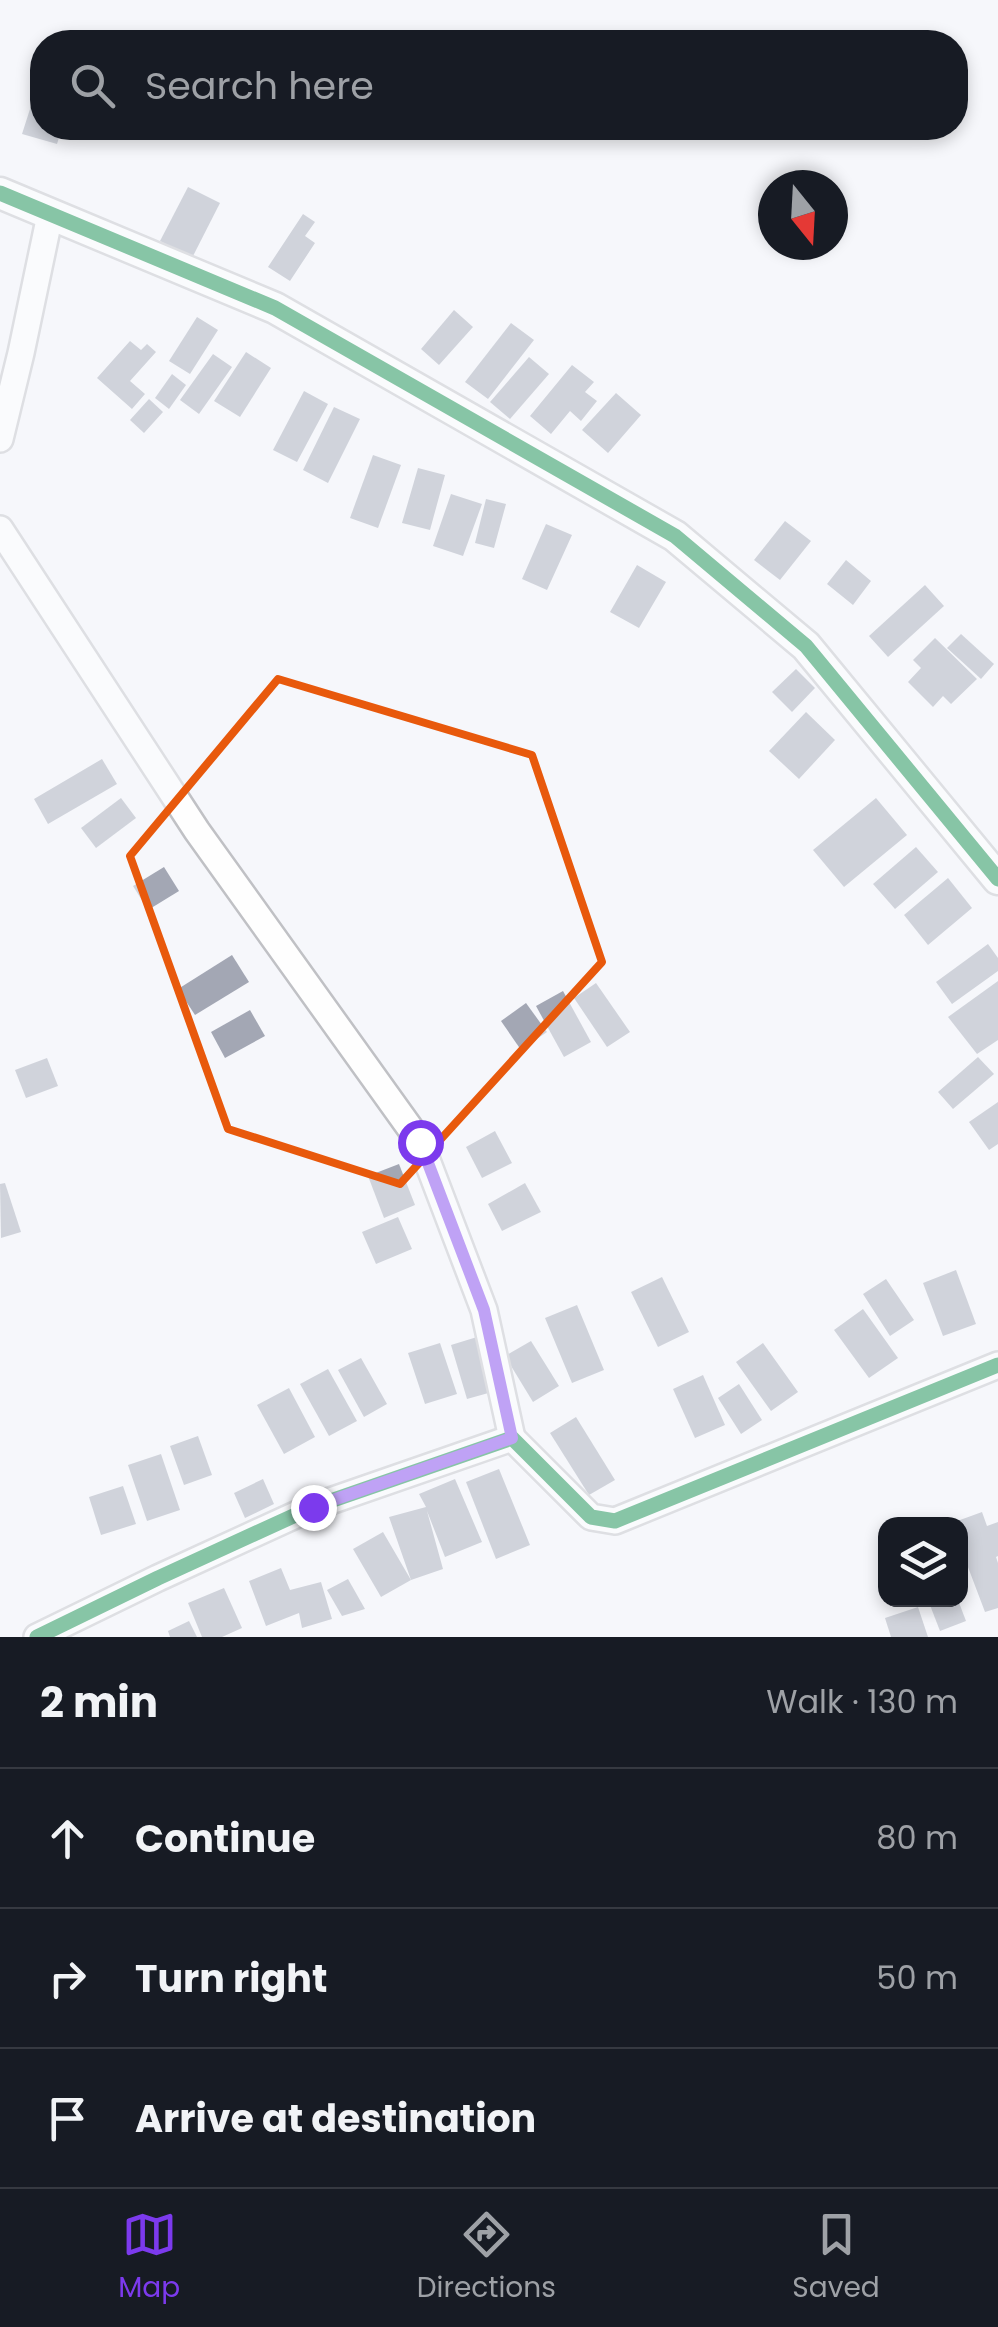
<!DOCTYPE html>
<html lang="en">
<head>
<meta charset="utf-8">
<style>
	:root { --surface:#171b24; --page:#242831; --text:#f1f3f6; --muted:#9ea1a6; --line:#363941; --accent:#7c3aed }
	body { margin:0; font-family:Poppins,sans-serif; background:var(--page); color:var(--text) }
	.controls { position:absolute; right:30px; bottom:30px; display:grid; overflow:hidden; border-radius:20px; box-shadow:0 5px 15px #0003 }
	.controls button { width:90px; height:90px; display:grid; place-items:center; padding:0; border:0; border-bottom:2px solid var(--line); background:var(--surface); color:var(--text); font:50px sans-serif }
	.compass { position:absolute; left:758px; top:170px; width:90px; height:90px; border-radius:50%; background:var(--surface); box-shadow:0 5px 15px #0003; rotate:162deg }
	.stop { position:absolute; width:30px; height:30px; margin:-22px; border:8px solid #7c3aed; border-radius:50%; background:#fff }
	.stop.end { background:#7c3aed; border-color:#fff; box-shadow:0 2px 10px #0008 }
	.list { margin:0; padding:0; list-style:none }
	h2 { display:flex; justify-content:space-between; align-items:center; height:130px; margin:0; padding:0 40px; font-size:42px }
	h2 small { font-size:32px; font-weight:400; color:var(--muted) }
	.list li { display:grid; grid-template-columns:65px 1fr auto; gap:30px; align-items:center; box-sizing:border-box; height:140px; padding:0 40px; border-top:2px solid var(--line) }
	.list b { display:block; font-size:38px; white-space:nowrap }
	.list em { font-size:32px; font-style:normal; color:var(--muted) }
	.icon { flex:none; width:55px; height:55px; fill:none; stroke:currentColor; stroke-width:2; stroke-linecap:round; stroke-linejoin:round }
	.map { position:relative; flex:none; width:998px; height:1637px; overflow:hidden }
	.search { position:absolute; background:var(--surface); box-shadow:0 5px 15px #0003; left:30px; right:30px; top:30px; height:110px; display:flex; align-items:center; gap:25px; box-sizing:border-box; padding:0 35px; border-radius:40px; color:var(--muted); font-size:38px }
	.sheet { height:550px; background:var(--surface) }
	nav { display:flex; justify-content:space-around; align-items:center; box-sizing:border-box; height:140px; border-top:2px solid var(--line); background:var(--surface); font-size:28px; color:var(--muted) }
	nav a { display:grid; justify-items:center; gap:5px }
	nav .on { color:var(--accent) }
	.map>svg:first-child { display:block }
	.building { fill:#a3a7b4 }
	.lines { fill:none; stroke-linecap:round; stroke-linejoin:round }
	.minor-casing { stroke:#c0c1c5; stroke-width:30 }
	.tertiary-casing { stroke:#c0c1c5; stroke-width:35 }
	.minor { stroke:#fefefe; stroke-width:25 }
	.tertiary { stroke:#fefefe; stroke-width:30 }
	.cycleway-casing { stroke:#fff; stroke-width:21 }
	.cycleway { stroke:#00873e; stroke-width:15 }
	.route { stroke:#7c3aed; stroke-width:12 }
	.marked { fill:none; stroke:#e8590c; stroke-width:8; stroke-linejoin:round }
</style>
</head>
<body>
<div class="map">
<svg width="998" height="1637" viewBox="0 0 998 1637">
	<rect width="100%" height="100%" fill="#f6f7fb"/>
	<g class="building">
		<polygon points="38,84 42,86 42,128 62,128 57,144 22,134"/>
		<polygon points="188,187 220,203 192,258 160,241"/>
		<polygon points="303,214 315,222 305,236 315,243 290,281 268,267"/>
		<polygon points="454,310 473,327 439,365 421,349"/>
		<polygon points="197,317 218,330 190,374 169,361"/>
		<polygon points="511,323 534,340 488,399 465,382"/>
		<polygon points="130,341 141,350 147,344 156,352 130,381 145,394 132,409 97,378"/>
		<polygon points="246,352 271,368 240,417 214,401"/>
		<polygon points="213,354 232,367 199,414 180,400"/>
		<polygon points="529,357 549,374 510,419 490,402"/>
		<polygon points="572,365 594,382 585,392 597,401 581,421 570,411 551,434 530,416"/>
		<polygon points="172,374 186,385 169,409 155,398"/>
		<polygon points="304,391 328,404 297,462 273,450"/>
		<polygon points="616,393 641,415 608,453 582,430"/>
		<polygon points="149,399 163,412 144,433 130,420"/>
		<polygon points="334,407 360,419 328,483 303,470"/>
		<polygon points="373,455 401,465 378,528 350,518"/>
		<polygon points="418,468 445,475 430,530 402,523"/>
		<polygon points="451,494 482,504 463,556 433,546"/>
		<polygon points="486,499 506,504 494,548 475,543"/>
		<polygon points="785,521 811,541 780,580 754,560"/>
		<polygon points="546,524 572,535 547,590 522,579"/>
		<polygon points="846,560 871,581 853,605 827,584"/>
		<polygon points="637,565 666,582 639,628 610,612"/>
		<polygon points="925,585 944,606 888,657 869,636"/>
		<polygon points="961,634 994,664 981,679 947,648"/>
		<polygon points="935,638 977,679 951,704 943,696 933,707 908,682 921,668 913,660"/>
		<polygon points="796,669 815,688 792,712 772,692"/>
		<polygon points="806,712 835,740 799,779 769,751"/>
		<polygon points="102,759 117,784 48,824 34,799"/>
		<polygon points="121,798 136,818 96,848 81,828"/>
		<polygon points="876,798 907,835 844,887 813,850"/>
		<polygon points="916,847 938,872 895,909 873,884"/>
		<polygon points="164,867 179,891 148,910 133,886"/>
		<polygon points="948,878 972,908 928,945 904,915"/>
		<polygon points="988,944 998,958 998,971 952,1004 936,982"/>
		<polygon points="232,955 249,982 195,1015 178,989"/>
		<polygon points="998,981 998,1040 977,1054 948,1017"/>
		<polygon points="596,983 630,1032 607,1047 574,998"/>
		<polygon points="563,991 591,1042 564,1057 536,1006"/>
		<polygon points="526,1003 547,1032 521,1050 501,1021"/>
		<polygon points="250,1010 265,1036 225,1058 211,1032"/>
		<polygon points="978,1057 994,1074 953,1109 938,1092"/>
		<polygon points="47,1058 58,1086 26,1098 15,1070"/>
		<polygon points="998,1102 998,1144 989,1150 969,1122"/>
		<polygon points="495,1131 512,1163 482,1178 466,1147"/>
		<polygon points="399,1164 415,1205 384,1218 368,1176"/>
		<polygon points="5,1183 21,1232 1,1238 0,1184"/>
		<polygon points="525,1183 541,1212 502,1231 488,1204"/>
		<polygon points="398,1217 412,1249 376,1264 362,1232"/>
		<polygon points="956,1270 976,1324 943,1336 923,1283"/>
		<polygon points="662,1277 689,1332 658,1347 631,1292"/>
		<polygon points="886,1279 914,1320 890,1336 863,1294"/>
		<polygon points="577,1305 604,1370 572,1383 545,1318"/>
		<polygon points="863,1309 898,1358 869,1378 834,1330"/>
		<polygon points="477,1337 492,1392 467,1399 451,1345"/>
		<polygon points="531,1341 559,1386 533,1402 505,1356"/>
		<polygon points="440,1343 457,1394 425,1404 408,1353"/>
		<polygon points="763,1343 798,1392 771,1411 736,1362"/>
		<polygon points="361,1358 387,1404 364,1417 338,1370"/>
		<polygon points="328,1369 357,1421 329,1436 300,1384"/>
		<polygon points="703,1375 725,1425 695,1438 673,1389"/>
		<polygon points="739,1384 762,1420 741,1434 718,1398"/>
		<polygon points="289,1388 315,1437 284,1454 257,1405"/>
		<polygon points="576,1417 615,1480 589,1495 550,1433"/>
		<polygon points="198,1436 212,1475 184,1485 170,1446"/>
		<polygon points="161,1454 180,1510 147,1521 128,1465"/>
		<polygon points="499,1469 530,1545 496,1559 466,1482"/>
		<polygon points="263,1479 274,1504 245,1518 234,1493"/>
		<polygon points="455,1479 482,1542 445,1557 427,1511 443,1569 411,1580 389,1517 426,1507 419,1494"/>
		<polygon points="123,1486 136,1524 101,1535 89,1497"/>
		<polygon points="982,1512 987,1526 998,1522 998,1556 996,1557 998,1563 998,1608 985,1612 960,1546 960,1524 949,1524"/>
		<polygon points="383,1532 411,1580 381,1597 353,1549"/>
		<polygon points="281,1568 290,1590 321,1582 332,1619 302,1628 299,1613 266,1626 249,1581"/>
		<polygon points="348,1579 365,1609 342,1616 327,1590"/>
		<polygon points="224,1588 242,1628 222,1637 202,1637 188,1603"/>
		<polygon points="928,1600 958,1600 966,1621 940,1631"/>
		<polygon points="918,1607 928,1637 891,1637 885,1618"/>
		<polygon points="189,1621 197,1637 170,1637 168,1631"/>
	</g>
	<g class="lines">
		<defs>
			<g id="minor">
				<polyline points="0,439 21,353 50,215"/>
				<polyline points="0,529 197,831 420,1142 484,1310 512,1438"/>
				<polyline points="37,1637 158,1578 313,1507 512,1438 591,1517 615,1521 998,1365"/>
			</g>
			<polyline id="tertiary" points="0,193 275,308 675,536 806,646 998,879"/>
		</defs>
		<use href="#minor" class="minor-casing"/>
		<use href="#tertiary" class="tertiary-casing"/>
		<use href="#minor" class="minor"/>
		<use href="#tertiary" class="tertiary"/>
		<defs>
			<g id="cycleway">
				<polyline points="0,193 275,308 675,536 806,646 998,879"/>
				<polyline points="37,1637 158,1578 313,1507 512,1438 591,1517 615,1521 998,1365"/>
			</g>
		</defs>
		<use href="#cycleway" class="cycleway-casing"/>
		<use href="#cycleway" class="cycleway"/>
	</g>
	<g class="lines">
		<polyline class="route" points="313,1507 512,1438 484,1310 420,1142"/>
	</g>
	<path d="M0 0H998V1637H0ZM278,679l254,76 70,207 -202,222 -172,-55 -98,-273z" fill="#f6f7fb" fill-opacity=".55" fill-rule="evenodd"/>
	<path class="marked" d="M278,679l254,76 70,207 -202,222 -172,-55 -98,-273z"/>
</svg>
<div class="controls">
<button><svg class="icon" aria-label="layers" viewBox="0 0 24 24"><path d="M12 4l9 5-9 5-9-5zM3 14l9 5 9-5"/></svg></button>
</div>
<svg class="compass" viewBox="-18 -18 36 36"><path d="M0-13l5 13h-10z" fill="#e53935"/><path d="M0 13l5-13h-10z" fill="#9ea1a6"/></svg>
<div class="stop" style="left:420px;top:1142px"></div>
<div class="stop end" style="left:313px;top:1507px"></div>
<div class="search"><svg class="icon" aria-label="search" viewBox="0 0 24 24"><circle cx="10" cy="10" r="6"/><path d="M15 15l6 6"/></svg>Search here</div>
</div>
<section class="sheet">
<h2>2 min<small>Walk · 130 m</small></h2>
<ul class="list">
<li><svg class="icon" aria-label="ahead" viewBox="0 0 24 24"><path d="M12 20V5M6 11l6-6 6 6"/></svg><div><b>Continue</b></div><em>80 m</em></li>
<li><svg class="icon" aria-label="right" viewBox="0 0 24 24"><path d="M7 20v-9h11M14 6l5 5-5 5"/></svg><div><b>Turn right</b></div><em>50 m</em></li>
<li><svg class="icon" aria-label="arrive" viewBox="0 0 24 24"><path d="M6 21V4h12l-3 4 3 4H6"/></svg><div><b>Arrive at destination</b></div></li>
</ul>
</section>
<nav>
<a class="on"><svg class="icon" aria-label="map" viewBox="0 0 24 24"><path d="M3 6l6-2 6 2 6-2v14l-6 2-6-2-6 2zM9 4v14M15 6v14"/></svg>Map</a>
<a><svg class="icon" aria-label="directions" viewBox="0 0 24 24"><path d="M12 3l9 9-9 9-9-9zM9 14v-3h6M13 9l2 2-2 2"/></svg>Directions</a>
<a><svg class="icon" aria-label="saved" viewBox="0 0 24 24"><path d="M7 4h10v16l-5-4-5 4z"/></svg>Saved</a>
</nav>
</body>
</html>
